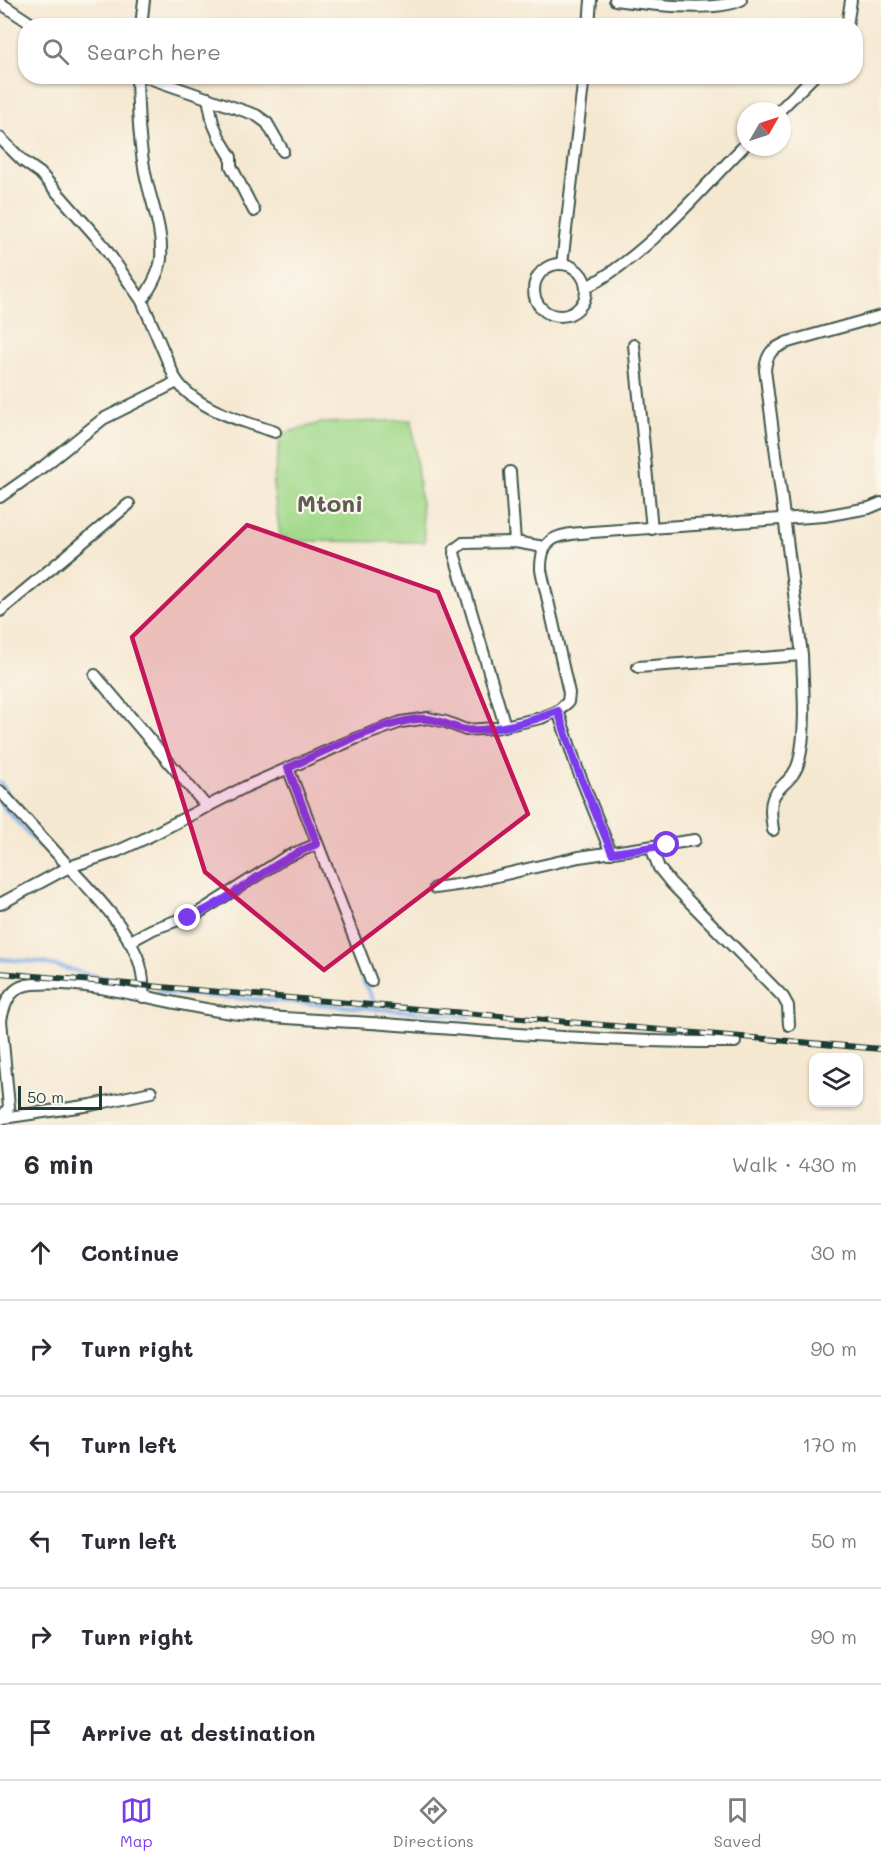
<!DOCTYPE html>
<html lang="en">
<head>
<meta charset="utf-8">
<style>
	:root { --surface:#fff; --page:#f2f2f3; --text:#2b2b33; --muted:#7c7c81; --line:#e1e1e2; --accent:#7c3aed }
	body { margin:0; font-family:Mali,sans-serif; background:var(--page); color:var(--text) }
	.controls { position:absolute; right:18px; bottom:18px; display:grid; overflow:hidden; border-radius:12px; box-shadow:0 2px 4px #0004 }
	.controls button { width:54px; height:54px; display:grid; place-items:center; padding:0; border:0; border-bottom:2px solid var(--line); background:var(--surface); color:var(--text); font:30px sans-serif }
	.compass { position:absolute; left:737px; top:102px; width:54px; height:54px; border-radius:50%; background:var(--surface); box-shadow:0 2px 4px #0004; rotate:51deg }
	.scale { position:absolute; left:18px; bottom:15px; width:84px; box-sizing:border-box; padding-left:6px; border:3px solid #1f3d34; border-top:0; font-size:16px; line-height:21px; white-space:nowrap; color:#1f3d34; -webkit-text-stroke:4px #fbf7ec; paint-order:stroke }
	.stop { position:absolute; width:18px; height:18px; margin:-14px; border:4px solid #7c3aed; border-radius:50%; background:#fff }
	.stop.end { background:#7c3aed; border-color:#fff; box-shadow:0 2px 6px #0008 }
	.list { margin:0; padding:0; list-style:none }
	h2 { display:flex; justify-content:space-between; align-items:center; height:78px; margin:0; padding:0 24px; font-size:26px }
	h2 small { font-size:20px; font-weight:400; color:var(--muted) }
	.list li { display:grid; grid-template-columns:39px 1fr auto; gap:18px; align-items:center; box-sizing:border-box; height:96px; padding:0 24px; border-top:2px solid var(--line) }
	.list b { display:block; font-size:22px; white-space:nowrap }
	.list em { font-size:20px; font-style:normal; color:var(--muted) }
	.icon { flex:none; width:33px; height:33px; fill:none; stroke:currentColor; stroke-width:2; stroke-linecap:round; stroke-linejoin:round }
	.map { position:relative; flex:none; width:881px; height:1125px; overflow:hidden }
	.search { position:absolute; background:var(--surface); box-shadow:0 2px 4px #0004; left:18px; right:18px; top:18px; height:66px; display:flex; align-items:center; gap:15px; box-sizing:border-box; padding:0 21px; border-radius:24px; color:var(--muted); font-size:22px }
	.sheet { height:654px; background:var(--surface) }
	nav { display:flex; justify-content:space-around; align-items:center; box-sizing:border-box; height:84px; border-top:2px solid var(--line); background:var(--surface); font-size:16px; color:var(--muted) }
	nav a { display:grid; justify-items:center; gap:3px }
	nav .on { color:var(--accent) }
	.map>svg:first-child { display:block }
	.green { fill:#a2d98b; stroke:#608b60; stroke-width:1.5 }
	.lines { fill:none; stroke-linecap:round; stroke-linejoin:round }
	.stream { stroke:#7fb1eb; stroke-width:4 }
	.minor-casing { stroke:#3f574c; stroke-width:14 }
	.minor { stroke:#fff; stroke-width:10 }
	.rail-casing { stroke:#1f3d34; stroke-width:6 }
	.rail { stroke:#fbf7ec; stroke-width:4; stroke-dasharray:11; stroke-linecap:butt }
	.route { stroke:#7c3aed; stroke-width:8 }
	.marked { fill:#c2185b; fill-opacity:0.2; stroke:#c2185b; stroke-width:4.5; stroke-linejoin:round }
	.labels { text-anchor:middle; stroke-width:4.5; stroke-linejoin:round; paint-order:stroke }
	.district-label { font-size:24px; font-weight:bold; fill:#5f5d55; stroke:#fbf7ec }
</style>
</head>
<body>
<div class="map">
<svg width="881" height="1125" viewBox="0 0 881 1125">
	<rect width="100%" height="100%" fill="#fbf7ec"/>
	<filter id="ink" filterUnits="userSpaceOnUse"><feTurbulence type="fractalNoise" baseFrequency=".0167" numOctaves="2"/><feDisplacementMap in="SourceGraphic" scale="12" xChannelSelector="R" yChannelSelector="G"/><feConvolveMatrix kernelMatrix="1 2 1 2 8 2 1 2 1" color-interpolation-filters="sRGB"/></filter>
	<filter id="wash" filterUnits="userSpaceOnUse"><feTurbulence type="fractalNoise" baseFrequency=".008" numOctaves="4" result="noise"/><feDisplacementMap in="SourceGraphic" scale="24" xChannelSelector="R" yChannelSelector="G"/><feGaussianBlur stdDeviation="1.35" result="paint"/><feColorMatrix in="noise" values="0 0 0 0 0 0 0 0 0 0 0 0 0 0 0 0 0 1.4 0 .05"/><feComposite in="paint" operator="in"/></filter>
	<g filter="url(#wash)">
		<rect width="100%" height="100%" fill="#f5e8d1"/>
		<polygon class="green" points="412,420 425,542 292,541 280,535 273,485 281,434 320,423"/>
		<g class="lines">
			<g class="stream">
				<polyline points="418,714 429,712"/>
				<polyline points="285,770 283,764 334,742"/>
				<polyline points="0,782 6,791"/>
				<polyline points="0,803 39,845"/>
				<polyline points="0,959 40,962 140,987"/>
				<polyline points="361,967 363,981 378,1010"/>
				<polyline points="158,992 443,1014 469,1017"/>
			</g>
		</g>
	</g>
	<g filter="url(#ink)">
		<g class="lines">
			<defs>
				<g id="minor">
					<path d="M615,0c30,4 99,13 126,0"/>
					<polyline points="0,3 35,26"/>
					<polyline points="141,26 144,0"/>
					<polyline points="589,26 591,0"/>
					<polyline points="847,26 851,0"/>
					<path d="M137,76c1,36 2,72 10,106 6,25 16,50 14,77 -2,15 -11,29 -19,42"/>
					<polyline points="143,76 256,115 267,123 283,151"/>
					<polyline points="208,98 213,123 220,139 231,157 231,166 254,211"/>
					<polyline points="779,111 814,76"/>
					<path d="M0,138l23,23 17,12 60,68 42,60 32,75c17,32 69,45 101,56"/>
					<circle cx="560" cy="290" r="26"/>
					<polyline points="562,264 584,76"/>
					<path d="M587,287c63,-34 109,-93 159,-143"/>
					<polyline points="634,345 652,529"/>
					<polyline points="510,472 515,542"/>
					<polyline points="0,497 44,466 103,419 177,382"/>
					<polyline points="0,611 129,504"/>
					<polyline points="638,667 802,655"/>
					<polyline points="95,675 207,807"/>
					<polyline points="558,711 577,768 611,853"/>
					<polyline points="505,726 454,553 455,549 463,543 515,542 544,547"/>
					<polyline points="288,768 371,981"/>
					<path d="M0,791c24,26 47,52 71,78 24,26 52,54 66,87 6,14 7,27 6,41"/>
					<path d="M773,830c-1,-10 -4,-22 0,-32 6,-14 21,-17 26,-37 8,-33 4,-72 3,-106l-37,-285c2,-18 7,-21 23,-28l93,-26"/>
					<polyline points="651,847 659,868 671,883 783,997 788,1006 789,1025"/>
					<polyline points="435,888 463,884 579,857 695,840"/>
					<path d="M0,904l69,-37 49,-16 26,-12 101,-52 112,-49 44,-16 27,-4 18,4 20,8 29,-2 46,-10 17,-7 10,-9 1,-9 -28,-123c-1,-37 21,-35 51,-38l232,-16 45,-8 12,-5"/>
					<polyline points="129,942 153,929 198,913 286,857 317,844"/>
					<polyline points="3,1118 91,1105 151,1092"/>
					<path d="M0,1120l9,-13 -8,-87c4,-20 11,-35 33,-36 64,-4 134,21 198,29 51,7 103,7 154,11 116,9 233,19 349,18"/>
				</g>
			</defs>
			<use href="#minor" class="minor-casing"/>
			<use href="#minor" class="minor"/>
			<defs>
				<polyline id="rail" points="0,973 881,1049"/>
			</defs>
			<use href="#rail" class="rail-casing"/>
			<use href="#rail" class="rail"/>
		</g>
	</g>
	<g class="lines" filter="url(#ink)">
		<path class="route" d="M188,918c46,-19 82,-56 129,-74l-29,-76c36,-17 92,-45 130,-49 21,-2 31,9 49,11 27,2 66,-9 91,-19l19,57 35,85 55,-8"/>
	</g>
	<path class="marked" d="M247,525l191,67 90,222 -204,156 -119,-98 -73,-235z"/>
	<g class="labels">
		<g class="district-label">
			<text x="330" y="512">Mtoni</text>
		</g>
	</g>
</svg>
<div class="controls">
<button><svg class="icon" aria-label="layers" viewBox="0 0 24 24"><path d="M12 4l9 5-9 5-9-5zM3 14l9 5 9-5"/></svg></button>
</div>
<svg class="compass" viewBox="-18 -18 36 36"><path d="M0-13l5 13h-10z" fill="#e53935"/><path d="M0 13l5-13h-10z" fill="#7c7c81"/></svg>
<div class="scale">50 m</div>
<div class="stop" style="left:667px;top:845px"></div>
<div class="stop end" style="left:188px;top:918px"></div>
<div class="search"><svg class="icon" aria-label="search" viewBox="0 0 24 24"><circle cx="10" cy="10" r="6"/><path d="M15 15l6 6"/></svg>Search here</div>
</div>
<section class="sheet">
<h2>6 min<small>Walk · 430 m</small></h2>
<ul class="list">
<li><svg class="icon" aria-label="ahead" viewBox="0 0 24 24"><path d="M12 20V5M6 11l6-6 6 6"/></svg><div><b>Continue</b></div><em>30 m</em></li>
<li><svg class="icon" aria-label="right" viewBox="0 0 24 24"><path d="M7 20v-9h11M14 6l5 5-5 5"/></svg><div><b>Turn right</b></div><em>90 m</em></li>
<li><svg class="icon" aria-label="left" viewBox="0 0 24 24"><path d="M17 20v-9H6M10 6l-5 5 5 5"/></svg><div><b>Turn left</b></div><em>170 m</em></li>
<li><svg class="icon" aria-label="left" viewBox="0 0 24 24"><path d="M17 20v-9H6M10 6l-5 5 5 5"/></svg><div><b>Turn left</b></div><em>50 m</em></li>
<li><svg class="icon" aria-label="right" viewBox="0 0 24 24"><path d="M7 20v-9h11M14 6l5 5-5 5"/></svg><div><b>Turn right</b></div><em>90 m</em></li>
<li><svg class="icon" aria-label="arrive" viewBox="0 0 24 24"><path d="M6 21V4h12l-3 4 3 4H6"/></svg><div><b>Arrive at destination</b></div></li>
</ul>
</section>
<nav>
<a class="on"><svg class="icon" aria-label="map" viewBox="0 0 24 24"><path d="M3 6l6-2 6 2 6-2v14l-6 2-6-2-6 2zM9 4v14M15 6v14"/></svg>Map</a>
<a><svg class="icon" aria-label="directions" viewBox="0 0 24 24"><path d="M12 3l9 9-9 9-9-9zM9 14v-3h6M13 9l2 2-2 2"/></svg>Directions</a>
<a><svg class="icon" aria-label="saved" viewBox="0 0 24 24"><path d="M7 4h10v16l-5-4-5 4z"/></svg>Saved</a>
</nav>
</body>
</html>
